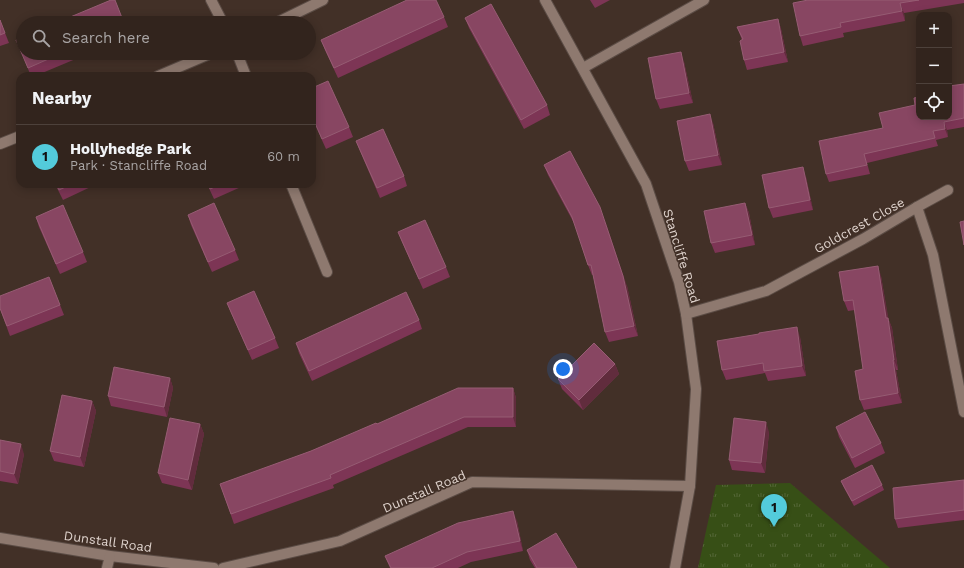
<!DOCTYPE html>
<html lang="en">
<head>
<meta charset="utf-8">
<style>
	:root { --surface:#32241d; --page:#3d302a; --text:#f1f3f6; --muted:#a8a4a4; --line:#4d413b; --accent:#53cbdb }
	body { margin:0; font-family:"Work Sans",sans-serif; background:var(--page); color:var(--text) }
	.controls { position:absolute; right:12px; top:12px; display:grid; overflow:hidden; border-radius:8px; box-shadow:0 2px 10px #0003 }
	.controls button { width:36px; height:36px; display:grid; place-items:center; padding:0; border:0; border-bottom:1px solid var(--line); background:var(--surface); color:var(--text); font:20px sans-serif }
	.you { position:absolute; left:563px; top:369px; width:14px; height:14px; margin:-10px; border:3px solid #fff; border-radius:50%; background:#1a73e8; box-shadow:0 0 0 6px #1a73e833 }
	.badge { display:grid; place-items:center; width:26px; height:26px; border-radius:50%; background:var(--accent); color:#111; font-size:13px; font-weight:700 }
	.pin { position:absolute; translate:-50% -33px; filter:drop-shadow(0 1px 2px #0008) }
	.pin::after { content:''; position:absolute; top:21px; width:14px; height:12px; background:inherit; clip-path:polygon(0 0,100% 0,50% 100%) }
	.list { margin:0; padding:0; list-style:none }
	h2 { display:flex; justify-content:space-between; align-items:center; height:52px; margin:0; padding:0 16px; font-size:17px }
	h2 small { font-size:13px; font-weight:400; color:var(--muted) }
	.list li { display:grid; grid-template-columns:26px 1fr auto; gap:12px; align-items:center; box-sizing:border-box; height:64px; padding:0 16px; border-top:1px solid var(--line) }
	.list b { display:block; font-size:15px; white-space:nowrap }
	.list p { margin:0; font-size:13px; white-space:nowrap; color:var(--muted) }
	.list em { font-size:13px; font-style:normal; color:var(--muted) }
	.icon { flex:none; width:22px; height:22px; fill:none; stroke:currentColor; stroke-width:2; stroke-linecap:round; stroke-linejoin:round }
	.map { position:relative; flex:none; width:964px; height:568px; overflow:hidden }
	.search { position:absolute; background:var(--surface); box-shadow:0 2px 10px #0003; left:16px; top:16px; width:300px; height:44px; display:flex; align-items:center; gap:10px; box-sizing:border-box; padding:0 14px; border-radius:22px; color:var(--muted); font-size:15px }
	.panel { position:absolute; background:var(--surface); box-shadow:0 2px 10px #0003; left:16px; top:72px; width:300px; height:116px; border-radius:12px }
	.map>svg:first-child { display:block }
	.grass { fill:url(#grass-tufts) }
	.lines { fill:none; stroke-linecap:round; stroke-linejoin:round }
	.minor-casing { stroke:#5b4c45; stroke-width:12 }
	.minor { stroke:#8e796f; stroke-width:10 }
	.wall { fill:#7d3555 }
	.shaded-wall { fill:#612c3d }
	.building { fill:#884662; stroke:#965c73 }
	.labels { text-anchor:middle; stroke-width:3; stroke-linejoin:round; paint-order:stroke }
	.street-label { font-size:13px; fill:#dfd3cd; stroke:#423027 }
</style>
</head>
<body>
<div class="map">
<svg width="964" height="568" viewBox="0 0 964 568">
	<defs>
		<pattern id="grass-tufts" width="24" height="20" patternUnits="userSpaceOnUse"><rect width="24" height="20" fill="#374f16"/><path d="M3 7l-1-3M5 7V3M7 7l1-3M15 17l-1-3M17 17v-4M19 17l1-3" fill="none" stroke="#546737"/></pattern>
	</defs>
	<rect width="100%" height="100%" fill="#423027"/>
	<polygon class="grass" points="790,483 890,568 698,568 716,485"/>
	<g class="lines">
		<defs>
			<g id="minor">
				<polyline points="211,0 223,23"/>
				<polyline points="545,0 646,184 679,282 686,314 696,389 690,486 675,568"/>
				<polyline points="276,23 323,0"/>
				<polyline points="237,53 246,76"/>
				<polyline points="583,68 704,0"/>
				<polyline points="158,76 212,53"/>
				<polyline points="0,144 20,136"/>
				<polyline points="291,184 327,272"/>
				<polyline points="917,207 948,190"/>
				<polyline points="686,314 766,291 863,239 917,207 933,255 964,412"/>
				<polyline points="0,538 110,556 214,568"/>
				<polyline points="107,568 110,556"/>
				<polyline points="223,568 340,541 472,482 690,486"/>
			</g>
		</defs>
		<use href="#minor" class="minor-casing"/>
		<use href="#minor" class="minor"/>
	</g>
	<g class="wall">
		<polygon points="590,0 610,0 595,8"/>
		<polygon points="808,0 964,0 964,3 904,13 905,21 843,33 844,37 803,46 800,36"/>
		<polygon points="444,17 448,27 338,78 325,50 321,40"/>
		<polygon points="465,18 547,105 550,115 524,129 469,28"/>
		<polygon points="778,19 781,29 788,62 747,70 744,60 742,40 737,27"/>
		<polygon points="0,20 9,43 0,46"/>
		<polygon points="16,40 23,53 90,53 35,76 31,76"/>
		<polygon points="684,62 693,103 660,109 656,99"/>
		<polygon points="964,84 964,127 947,130 948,137 936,140 938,146 867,163 870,174 829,182 826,174 883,128 919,117"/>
		<polygon points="312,88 349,127 353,137 326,149 312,118"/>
		<polygon points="713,123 722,165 689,171 685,161"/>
		<polygon points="356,141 404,176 407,186 380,198 360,151"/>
		<polygon points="544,165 627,286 638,336 609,342 605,332 593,275 592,275 588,265 575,225 548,175"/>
		<polygon points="806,177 813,210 773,218 769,208"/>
		<polygon points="55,184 97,184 63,200"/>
		<polygon points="207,184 240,184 241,187 214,199"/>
		<polygon points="745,203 749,213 755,245 715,253 711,243"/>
		<polygon points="188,215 235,250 239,260 212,272 191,225"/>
		<polygon points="36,217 83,252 87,262 60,274 39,227"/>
		<polygon points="398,232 446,267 450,277 423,289 402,242"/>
		<polygon points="881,276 888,318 892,328 898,370 896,370 902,403 864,410 860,400 863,369 855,310 848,311 844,301"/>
		<polygon points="49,277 64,315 10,336 0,309"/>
		<polygon points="227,303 275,338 279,348 252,360 231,313"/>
		<polygon points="419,320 422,329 312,381 299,353 296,343"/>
		<polygon points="800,337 806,376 768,381 765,373 726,380 722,370"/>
		<polygon points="615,364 619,374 583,410 562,389 558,379"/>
		<polygon points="170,378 173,388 167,417 111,406 108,396"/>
		<polygon points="513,388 516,398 516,427 468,427 333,485 334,488 234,524 220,484 311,451 377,424"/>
		<polygon points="92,401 96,411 84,467 54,461 50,451"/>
		<polygon points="200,424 204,434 192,490 162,483 158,473"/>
		<polygon points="836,427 881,443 885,453 855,468 839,437"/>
		<polygon points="769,432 765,473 732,470 729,460"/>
		<polygon points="0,440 24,454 18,484 0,481"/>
		<polygon points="964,480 964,520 898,528 895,519"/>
		<polygon points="841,481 882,485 884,490 854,506 843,486"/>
		<polygon points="517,521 523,551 471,562 458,568 390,568 385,556"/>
		<polygon points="527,550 577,568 535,568 530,560"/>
	</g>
	<g class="shaded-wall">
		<polygon points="900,3 904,13 905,21 902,11"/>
		<polygon points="778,19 781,29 788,62 784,52"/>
		<polygon points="681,52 684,62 693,103 689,93"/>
		<polygon points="710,114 713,123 722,165 718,155"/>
		<polygon points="944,122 947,130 948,137 945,129"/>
		<polygon points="803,167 806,177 813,210 810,200"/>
		<polygon points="745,203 749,213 755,245 752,235"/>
		<polygon points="604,217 627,286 638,336 634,326"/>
		<polygon points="878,266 881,276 889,321 888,318 892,328 898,370 894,360"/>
		<polygon points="797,327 800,337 806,376 802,366"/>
		<polygon points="893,360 896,370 902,403 898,393"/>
		<polygon points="615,364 619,374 583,410 579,400"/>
		<polygon points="170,378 173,388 167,417 164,407"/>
		<polygon points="513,388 516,398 516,427 513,417"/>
		<polygon points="92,401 96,411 84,467 80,457"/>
		<polygon points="766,422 769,432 765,473 761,463"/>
		<polygon points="200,424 204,434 192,490 188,480"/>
		<polygon points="21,444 24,454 18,484 14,474"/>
		<polygon points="513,511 517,521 523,551 520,541"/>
	</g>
	<g class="building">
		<polygon points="111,0 115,0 124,23 56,23"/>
		<polygon points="407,0 436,0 444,17 334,68 321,40"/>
		<polygon points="808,0 919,0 900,3 902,11 840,23 841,27 800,36 793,3"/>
		<polygon points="491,4 547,105 521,120 465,18"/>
		<polygon points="778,19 784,52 744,60 740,41 743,39 737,27"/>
		<polygon points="0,20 5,33 0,35"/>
		<polygon points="23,37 23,53 62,53 28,68 16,40"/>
		<polygon points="681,52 689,93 656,99 648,58"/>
		<polygon points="328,81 349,127 322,139 312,116 312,88"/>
		<polygon points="964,84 964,118 944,122 945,129 933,131 935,138 864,154 867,165 826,174 819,141 883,128 879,113 915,105 914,98 919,97 919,117 949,117 949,86"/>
		<polygon points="710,114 718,155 685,161 677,121"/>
		<polygon points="383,129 404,176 377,188 356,141"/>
		<polygon points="570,151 600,207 623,276 634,326 605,332 591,265 588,265 572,217 544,165"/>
		<polygon points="803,167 810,200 769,208 762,175"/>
		<polygon points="56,184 72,184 59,190"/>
		<polygon points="208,184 222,184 210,189"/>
		<polygon points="214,203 235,250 208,262 188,215"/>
		<polygon points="745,203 752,235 711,243 704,211"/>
		<polygon points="63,205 83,252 56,264 36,217"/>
		<polygon points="425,220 446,267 419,279 398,232"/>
		<polygon points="964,221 964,245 960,222"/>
		<polygon points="878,266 886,318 888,318 894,360 893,360 898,393 860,400 855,371 863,369 853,300 844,301 839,272"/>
		<polygon points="49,277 60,305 7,326 0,308 0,296"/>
		<polygon points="254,291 275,338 248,350 227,303"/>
		<polygon points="406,292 419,320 309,371 296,343"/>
		<polygon points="797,327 802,366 764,371 763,363 722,370 717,341 759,334 759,333"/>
		<polygon points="594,343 615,364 579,400 558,379"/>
		<polygon points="114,367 170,378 164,407 108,396"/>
		<polygon points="458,388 513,388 513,417 464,417 330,475 331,478 231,514 220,484 311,451 376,423 377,424"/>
		<polygon points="62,395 92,401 80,457 50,451"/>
		<polygon points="865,412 881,443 852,458 836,427"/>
		<polygon points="170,418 200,424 188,480 158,473"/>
		<polygon points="734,418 766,422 761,463 729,460"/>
		<polygon points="0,440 21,444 14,474 0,471"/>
		<polygon points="872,465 882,485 852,501 841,481"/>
		<polygon points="964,480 964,510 895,519 893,488"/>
		<polygon points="513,511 520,541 467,552 432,568 391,568 385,556 458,523"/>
		<polygon points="556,533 577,568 537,568 527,550"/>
	</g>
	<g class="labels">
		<g class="street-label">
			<text transform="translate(859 225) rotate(-29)" y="5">Goldcrest Close</text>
			<text transform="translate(682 256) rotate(73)" y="5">Stancliffe Road</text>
			<text transform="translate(424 491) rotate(-23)" y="5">Dunstall Road</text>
			<text transform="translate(108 541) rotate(8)" y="5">Dunstall Road</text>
		</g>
	</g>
</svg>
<div class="controls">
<button>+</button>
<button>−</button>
<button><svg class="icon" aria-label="locate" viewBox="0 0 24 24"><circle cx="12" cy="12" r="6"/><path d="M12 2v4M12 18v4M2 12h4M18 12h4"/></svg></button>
</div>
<div class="you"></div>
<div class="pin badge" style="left:774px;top:527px">1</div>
<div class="search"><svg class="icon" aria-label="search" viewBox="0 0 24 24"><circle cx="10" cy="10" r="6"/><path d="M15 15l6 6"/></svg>Search here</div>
<section class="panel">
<h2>Nearby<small></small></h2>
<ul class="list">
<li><span class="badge">1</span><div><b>Hollyhedge Park</b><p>Park · Stancliffe Road</p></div><em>60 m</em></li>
</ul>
</section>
</div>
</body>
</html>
